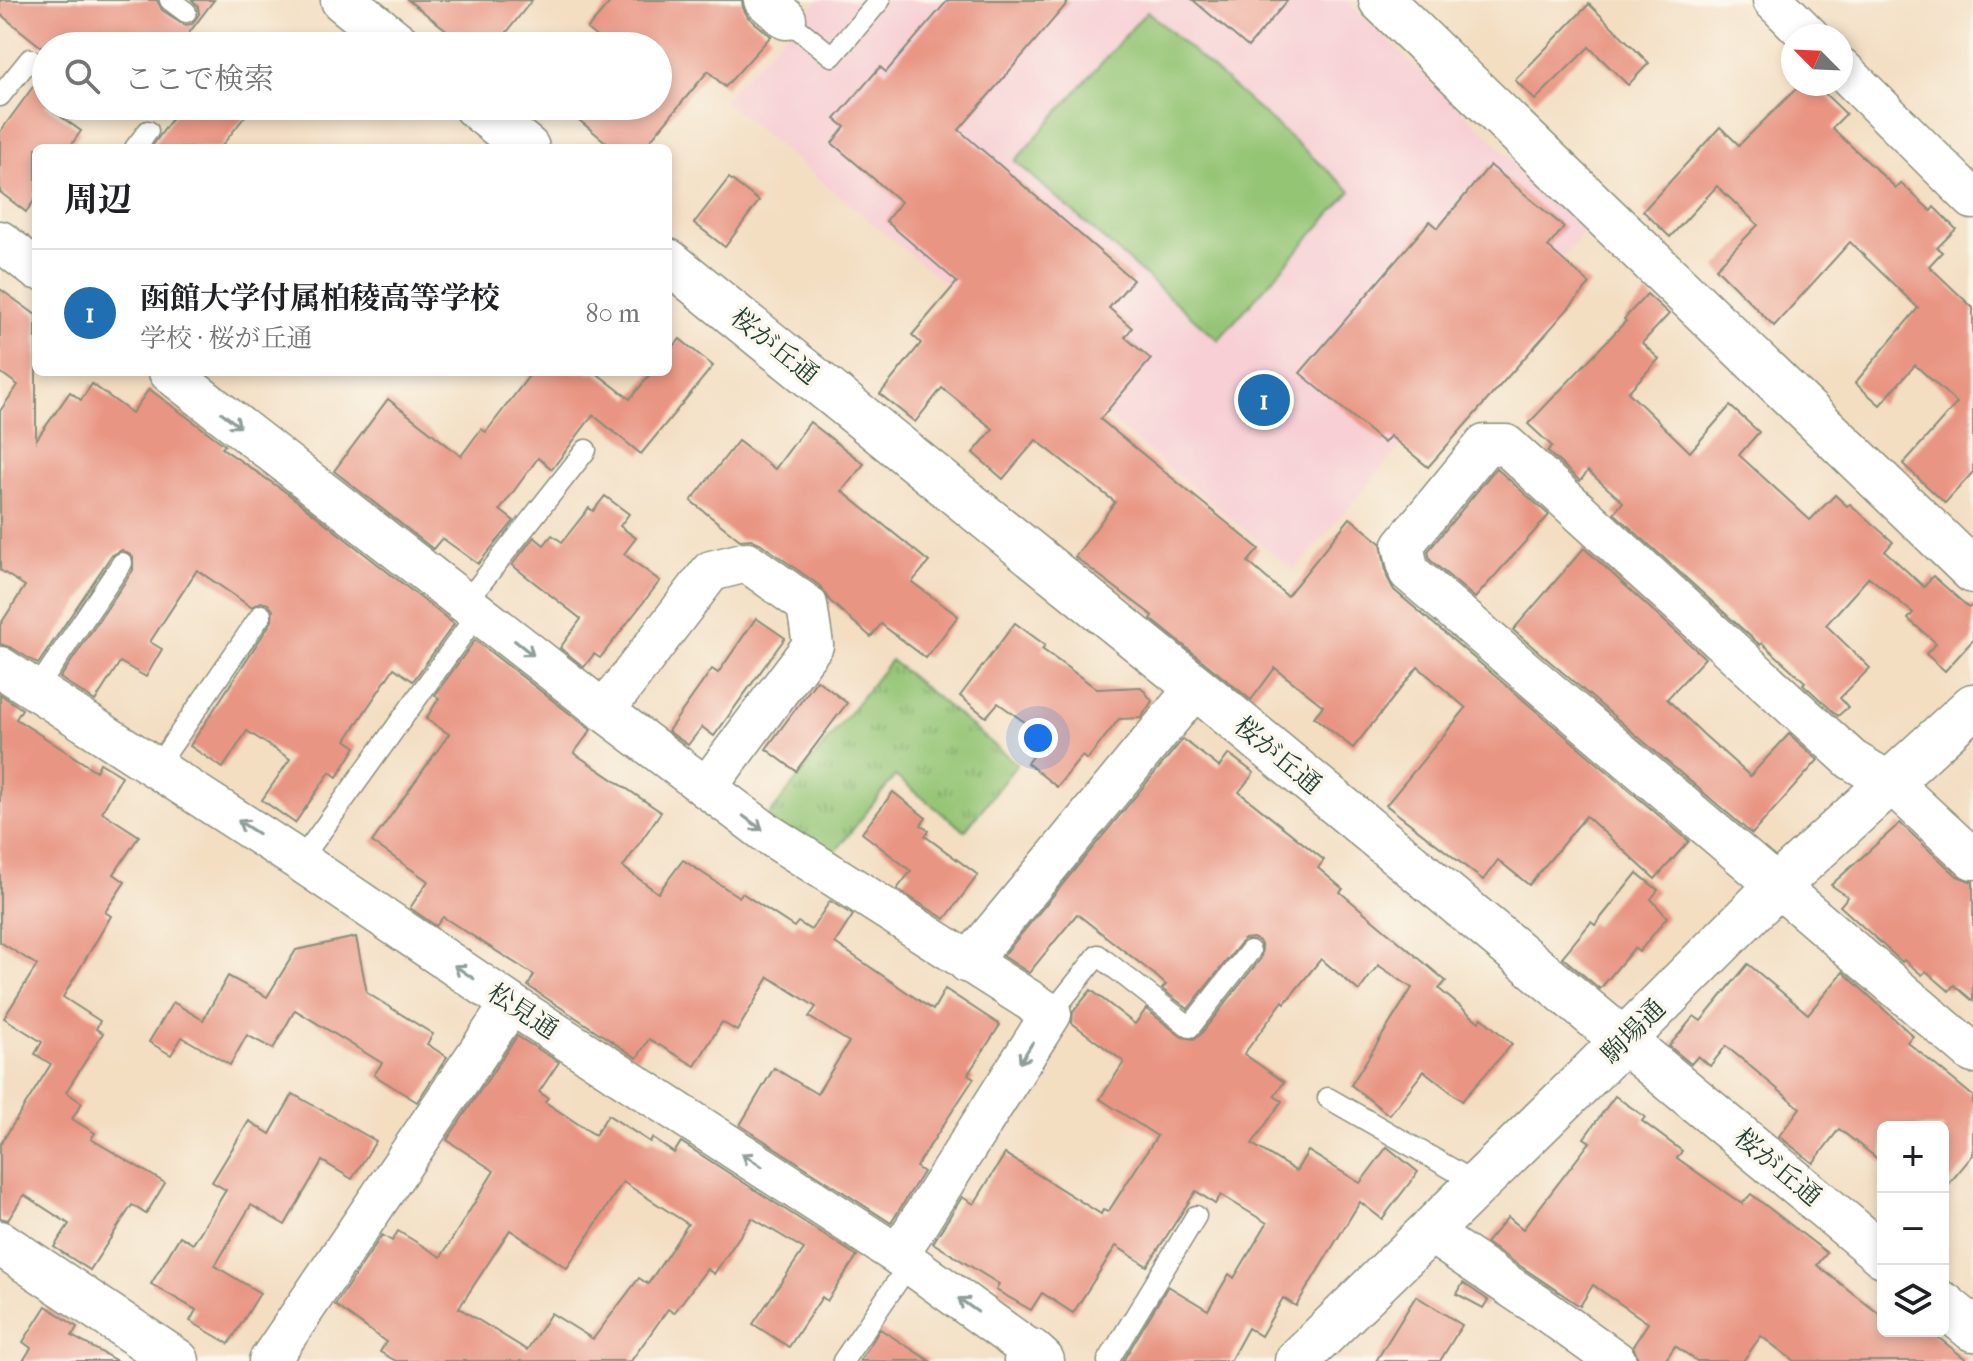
<!DOCTYPE html>
<html lang="ja">
<head>
<meta charset="utf-8">
<style>
	:root { --surface:#fff; --page:#f6f6f6; --text:#202124; --muted:#757577; --line:#e0e0e0; --accent:#1f6fb2 }
	body { margin:0; font-family:"IM FELL French Canon","Noto Serif JP",serif; background:var(--page); color:var(--text) }
	.controls { position:absolute; right:24px; bottom:24px; display:grid; overflow:hidden; border-radius:12px; box-shadow:0 4px 12px #0003 }
	.controls button { width:72px; height:72px; display:grid; place-items:center; padding:0; border:0; border-bottom:2px solid var(--line); background:var(--surface); color:var(--text); font:40px sans-serif }
	.compass { position:absolute; left:1781px; top:24px; width:72px; height:72px; border-radius:50%; background:var(--surface); box-shadow:0 4px 12px #0003; rotate:294deg }
	.you { position:absolute; left:1038px; top:738px; width:28px; height:28px; margin:-20px; border:6px solid #fff; border-radius:50%; background:#1a73e8; box-shadow:0 0 0 12px #1a73e833 }
	.badge { display:grid; place-items:center; width:52px; height:52px; border-radius:50%; background:var(--accent); color:#fff; font-size:26px; font-weight:700 }
	.pin { position:absolute; translate:-50% -50%; border:4px solid #fff; box-shadow:0 2px 8px #0006 }
	.list { margin:0; padding:0; list-style:none }
	h2 { display:flex; justify-content:space-between; align-items:center; height:104px; margin:0; padding:0 32px; font-size:34px }
	h2 small { font-size:26px; font-weight:400; color:var(--muted) }
	.list li { display:grid; grid-template-columns:52px 1fr auto; gap:24px; align-items:center; box-sizing:border-box; height:128px; padding:0 32px; border-top:2px solid var(--line) }
	.list b { display:block; font-size:30px; white-space:nowrap }
	.list p { margin:0; font-size:26px; white-space:nowrap; color:var(--muted) }
	.list em { font-size:26px; font-style:normal; color:var(--muted) }
	.icon { flex:none; width:44px; height:44px; fill:none; stroke:currentColor; stroke-width:2; stroke-linecap:round; stroke-linejoin:round }
	.map { position:relative; flex:none; width:1973px; height:1361px; overflow:hidden }
	.search { position:absolute; background:var(--surface); box-shadow:0 4px 12px #0003; left:32px; top:32px; width:640px; height:88px; display:flex; align-items:center; gap:20px; box-sizing:border-box; padding:0 28px; border-radius:44px; color:var(--muted); font-size:30px }
	.panel { position:absolute; background:var(--surface); box-shadow:0 4px 12px #0003; left:32px; top:144px; width:640px; height:232px; border-radius:12px }
	.map>svg:first-child { display:block }
	.built { fill:#f7cfd4 }
	.park { fill:url(#park-tufts); stroke:#5a8154; stroke-width:2 }
	.garden { fill:#94c575; stroke:#5a8154; stroke-width:2 }
	.building { fill:#e99583; fill-rule:evenodd }
	.lines { fill:none; stroke-linecap:round; stroke-linejoin:round }
	.service-casing { stroke:#898e7b; stroke-width:23 }
	.minor-casing { stroke:#898e7b; stroke-width:43 }
	.tertiary-casing { stroke:#898e7b; stroke-width:47 }
	.service { stroke:#fff; stroke-width:20 }
	.minor { stroke:#fff; stroke-width:40 }
	.tertiary { stroke:#fff; stroke-width:44 }
	.oneway { stroke:#8f9e9a }
	.labels { text-anchor:middle; stroke-width:7; stroke-linejoin:round; paint-order:stroke }
	.street-label { font-size:26px; fill:#1f3d34; stroke:#fbf7ec }
</style>
</head>
<body>
<div class="map">
<svg width="1973" height="1361" viewBox="0 0 1973 1361">
	<defs>
		<pattern id="park-tufts" width="24" height="20" patternUnits="userSpaceOnUse" patternTransform="scale(2)"><rect width="24" height="20" fill="#94c575"/><path d="M3 7l-1-3M5 7V3M7 7l1-3M15 17l-1-3M17 17v-4M19 17l1-3" fill="none" stroke="#78a161"/></pattern>
	</defs>
	<rect width="100%" height="100%" fill="#fbf7ec"/>
	<filter id="ink" filterUnits="userSpaceOnUse"><feTurbulence type="fractalNoise" baseFrequency=".0125" numOctaves="2"/><feDisplacementMap in="SourceGraphic" scale="16" xChannelSelector="R" yChannelSelector="G"/><feConvolveMatrix kernelMatrix="1 2 1 2 8 2 1 2 1" color-interpolation-filters="sRGB"/></filter>
	<filter id="wash" filterUnits="userSpaceOnUse"><feTurbulence type="fractalNoise" baseFrequency=".006" numOctaves="4" result="noise"/><feDisplacementMap in="SourceGraphic" scale="32" xChannelSelector="R" yChannelSelector="G"/><feGaussianBlur stdDeviation="1.8" result="paint"/><feColorMatrix in="noise" values="0 0 0 0 0 0 0 0 0 0 0 0 0 0 0 0 0 1.4 0 .05"/><feComposite in="paint" operator="in"/></filter>
	<g filter="url(#wash)">
		<rect width="100%" height="100%" fill="#f3dec2"/>
		<polygon class="built" points="818,0 1346,0 1586,230 1294,571 723,100"/>
		<polygon class="park" points="891,660 1017,764 965,831 895,776 829,860 767,818"/>
		<polygon class="garden" points="1147,11 1351,191 1218,340 1015,161"/>
		<g id="blocks">
			<g class="building">
				<polygon points="0,0 157,0 162,10 185,25 192,24 199,14 198,6 192,0 214,0 179,46 40,46 0,14"/>
				<polygon points="408,0 532,0 496,46 467,46"/>
				<polygon points="612,0 742,0 743,8 748,17 771,36 725,87 708,71 644,148 613,148 562,106 658,106 658,46 607,46 587,29"/>
				<polygon points="948,0 1070,0 959,130 1133,280 1109,308 1132,328 1125,337 1151,359 1100,419 1259,549 1248,562 1287,596 1350,518 1381,543 1387,577 1394,590 1689,841 1655,879 1586,816 1529,885 1498,860 1483,880 1386,805 1466,708 1418,667 1353,748 1314,717 1323,706 1275,668 1251,700 1151,619 1153,616 1075,557 1115,502 1036,440 1003,479 973,453 993,429 942,388 915,422 880,394 921,343 912,335 957,282 886,221 901,202 832,143 845,127 835,119 880,67 886,72"/>
				<polygon points="1193,0 1288,0 1248,47"/>
				<polygon points="1589,4 1649,63 1628,85 1589,47 1535,100 1515,80"/>
				<polygon points="46,69 46,106 81,131 69,148 36,148 36,198 26,212 0,192 0,132"/>
				<polygon points="1801,84 1815,84 1846,114 1832,128 1896,188 1901,183 1931,211 1934,207 1956,229 1937,248 1942,252 1929,266 1973,308 1973,472 1945,503 1903,464 1957,403 1915,365 1880,405 1855,383 1918,308 1850,242 1774,326 1716,268 1758,225 1717,186 1670,237 1643,211 1720,127 1739,145"/>
				<polygon points="181,106 253,106 220,148 151,148"/>
				<polygon points="1490,165 1564,227 1548,247 1590,284 1428,467 1390,436 1384,443 1300,373 1430,221 1438,228"/>
				<polygon points="729,178 759,201 725,247 694,223"/>
				<polygon points="0,289 36,315 36,440 70,392 81,400 92,384 132,413 149,389 225,445 222,448 287,493 454,624 413,681 394,668 346,740 356,747 337,777 330,772 295,823 262,800 290,759 247,731 223,768 190,746 272,621 273,610 268,604 261,602 251,607 197,570 150,642 162,649 146,677 120,662 95,701 60,678 133,570 133,557 122,550 111,556 38,664 12,648 0,644 0,625 25,586 0,570 0,411 18,385 0,372"/>
				<polygon points="1647,294 1669,314 1642,343 1659,359 1628,392 1690,452 1730,406 1759,432 1739,455 1810,520 1835,495 1847,506 1850,504 1893,542 1885,551 1924,587 1933,576 1969,608 1973,604 1973,640 1945,671 1926,654 1936,643 1908,619 1913,613 1869,577 1826,625 1870,668 1840,698 1848,707 1838,716 1803,684 1805,682 1762,643 1760,645 1614,513 1623,502 1588,471 1580,481 1547,451 1552,446 1528,424 1626,321 1624,319"/>
				<polygon points="680,339 713,366 641,454 593,415 552,469 538,458 500,510 514,521 478,564 442,538 433,549 334,471 388,399 461,456 481,429 486,432 532,372 595,372 630,399 652,372 668,372 668,353"/>
				<polygon points="810,422 864,464 842,491 929,562 912,582 958,616 926,658 881,624 871,637 830,601 820,586 760,543 751,539 740,540 691,501 738,441 775,469"/>
				<polygon points="1496,468 1549,515 1475,598 1430,560 1428,551"/>
				<polygon points="605,496 629,514 620,526 636,538 624,554 660,581 600,658 594,654 584,667 560,648 581,619 512,565 534,537 544,545 552,535 562,542 589,508 593,511"/>
				<polygon points="1584,548 1705,658 1667,699 1703,734 1750,776 1789,734 1818,760 1752,834 1513,630"/>
				<polygon points="756,618 785,638 714,736 702,727 688,745 668,731 712,669 718,673"/>
				<polygon points="1015,623 1045,645 1042,649 1097,689 1141,687 1152,701 1141,718 1119,719 1087,760 1082,756 1057,787 1027,763 1047,738 998,703 986,717 960,696"/>
				<polygon points="475,640 591,730 574,753 661,812 623,867 658,893 683,860 739,897 742,893 794,927 798,922 811,930 830,901 853,915 835,943 933,1010 945,989 1000,1025 968,1074 974,1078 916,1167 923,1172 891,1223 740,1125 774,1068 817,1094 849,1042 809,1017 816,1007 769,977 737,1031 722,1022 695,1066 649,1039 637,1058 528,986 534,975 443,917 436,926 410,908 428,881 372,842 449,734 426,719 439,698 435,695"/>
				<polygon points="817,680 847,703 796,771 766,749"/>
				<polygon points="0,694 22,709 16,719 96,771 100,763 122,776 102,812 139,836 114,874 125,882 105,912 111,916 63,997 100,1021 96,1029 103,1033 66,1092 82,1103 72,1119 95,1133 91,1139 165,1183 146,1214 132,1205 90,1270 54,1247 69,1224 24,1195 8,1220 0,1218 0,1145 51,1064 35,1054 42,1042 4,1018 37,965 0,942"/>
				<polygon points="1183,739 1219,767 1229,754 1254,773 1239,792 1324,860 1318,868 1343,889 1340,892 1446,981 1439,989 1479,1022 1482,1018 1512,1044 1462,1101 1424,1071 1389,1115 1351,1085 1412,988 1378,965 1359,991 1321,959 1285,1003 1283,1001 1244,1054 1284,1082 1274,1096 1282,1101 1252,1144 1296,1171 1308,1151 1360,1183 1387,1147 1418,1172 1382,1219 1360,1202 1296,1306 1283,1298 1261,1336 1248,1328 1230,1361 1123,1361 1168,1286 1208,1310 1229,1274 1234,1278 1267,1223 1221,1195 1215,1204 1196,1191 1147,1266 1116,1246 1073,1313 1042,1293 1031,1310 996,1290 999,1284 933,1243 962,1197 974,1204 1005,1154 1101,1214 1103,1210 1108,1212 1157,1136 1100,1099 1124,1062 1072,1023 1073,1012 1091,990 1135,1024 1146,1009 1182,1037 1194,1039 1200,1035 1261,958 1262,947 1259,941 1253,938 1244,939 1188,1009 1162,989 1166,985 1155,975 1077,914 1029,973 1003,956"/>
				<polygon points="893,792 926,818 921,825 929,831 925,836 978,875 945,919 897,889 911,871 862,833"/>
				<polygon points="1900,823 1957,876 1973,882 1973,1001 1954,985 1949,991 1926,971 1922,975 1904,960 1902,962 1840,906 1848,897 1831,885"/>
				<polygon points="1637,873 1658,890 1651,899 1667,917 1639,952 1634,948 1600,989 1562,957 1591,922 1595,925"/>
				<polygon points="356,937 367,993 433,1034 427,1044 447,1057 417,1102 374,1075 382,1063 295,1010 273,1049 247,1035 230,1065 182,1037 171,1055 149,1042 173,1002 203,1020 228,976 267,997 296,950"/>
				<polygon points="1748,964 1808,1014 1843,972 1913,1036 1907,1042 1973,1096 1973,1155 1943,1191 1943,1127 1883,1127 1883,1163 1839,1129 1813,1163 1779,1136 1800,1108 1726,1046 1710,1066 1698,1056 1691,1064 1669,1046 1694,1016 1701,1021"/>
				<path d="M517,1036l42,26 -20,30 9,6 -3,4 50,33 13,-20 42,27 2,-4 22,15 7,-11 176,114 -30,45 -5,-4 -33,50 -36,-23 51,-75 -52,-31 -38,56 -7,-5 -33,44 -6,-4 -37,52h-235l-16,-9 6,-10 -51,-37 47,-70 10,6 6,-10 43,26 53,-86 -47,-31zM623,1182l65,42 -40,60 -9,-6 -46,61 -42,-26 -24,37 -68,-42 51,-78 57,38z"/>
				<polygon points="293,1094 376,1141 352,1179 322,1161 285,1225 251,1205 215,1266 260,1293 229,1344 190,1321 196,1310 151,1284 180,1236 193,1244 226,1190 212,1182 249,1121 270,1134"/>
				<polygon points="1615,1096 1645,1117 1642,1121 1682,1151 1677,1158 1742,1204 1751,1194 1827,1253 1817,1265 1883,1317 1883,1331 1930,1331 1968,1361 1794,1361 1761,1336 1743,1361 1697,1361 1675,1346 1665,1361 1639,1361 1633,1346 1648,1323 1593,1285 1580,1306 1486,1243 1508,1217 1523,1229 1590,1142 1584,1138"/>
				<polygon points="1463,1283 1488,1300 1483,1308 1457,1294"/>
				<polygon points="1416,1296 1462,1325 1440,1361 1376,1361"/>
				<polygon points="46,1306 77,1327 72,1336 117,1361 23,1361 31,1348 23,1342"/>
				<polygon points="880,1329 930,1361 860,1361"/>
			</g>
		</g>
	</g>
	<g filter="url(#ink)">
		<use href="#blocks" fill-opacity="0" stroke="#898e7b" stroke-width="2"/>
		<g class="lines">
			<defs>
				<g id="service">
					<polyline points="170,0 186,12"/>
					<polyline points="786,19 832,56 880,0"/>
					<polyline points="0,96 30,59"/>
					<polyline points="135,148 148,131"/>
					<polyline points="466,602 586,450"/>
					<polyline points="36,690 122,563"/>
					<polyline points="156,768 261,615"/>
					<polyline points="300,861 478,613"/>
					<polyline points="1051,1014 1098,955 1190,1027 1250,951"/>
					<polyline points="1328,1098 1478,1184"/>
					<polyline points="843,1361 910,1263"/>
					<polyline points="1108,1361 1196,1216"/>
				</g>
				<g id="minor">
					<polyline points="764,0 786,19"/>
					<polyline points="1773,0 1809,36"/>
					<polyline points="1841,68 1973,199"/>
					<polyline points="0,241 36,269"/>
					<polyline points="169,372 604,711 768,834 1051,1014 898,1255"/>
					<polyline points="0,667 300,861 511,1004 898,1255 1031,1351 1024,1361"/>
					<polyline points="604,711 711,571 747,562 807,605 813,645 706,788"/>
					<polyline points="1973,859 1891,783 1852,760 1506,445 1485,445 1403,545 1409,572 1973,1053"/>
					<polyline points="968,963 1196,687"/>
					<polyline points="1429,1232 1536,1304 1616,1361"/>
					<polyline points="269,1361 511,1004"/>
				</g>
				<g id="tertiary">
					<polyline points="343,0 400,46"/>
					<polyline points="1381,0 1973,571"/>
					<polyline points="475,106 527,148"/>
					<polyline points="668,261 1196,687 1883,1255"/>
					<polyline points="0,1243 177,1361"/>
					<polyline points="1943,1304 1973,1329"/>
					<polyline points="1031,1351 1042,1361"/>
					<polyline points="1297,1361 1587,1077 1776,887 1973,706"/>
				</g>
			</defs>
			<use href="#service" class="service-casing"/>
			<use href="#minor" class="minor-casing"/>
			<use href="#tertiary" class="tertiary-casing"/>
			<use href="#service" class="service"/>
			<use href="#minor" class="minor"/>
			<use href="#tertiary" class="tertiary"/>
		</g>
		<defs><path id="oneway-shaft" d="M-6 0H5M1.5-3L5.5 0L1.5 3" fill="none" stroke-width="1.6" stroke-linecap="round" stroke-linejoin="round" transform="scale(2)"/></defs>
		<g class="oneway">
			<use href="#oneway-shaft" transform="translate(231 420) rotate(38)"/>
			<use href="#oneway-shaft" transform="translate(524 648) rotate(38)"/>
			<use href="#oneway-shaft" transform="translate(753 823) rotate(36)"/>
			<use href="#oneway-shaft" transform="translate(248 827) rotate(-147)"/>
			<use href="#oneway-shaft" transform="translate(464 972) rotate(-146)"/>
			<use href="#oneway-shaft" transform="translate(1026 1053) rotate(122)"/>
			<use href="#oneway-shaft" transform="translate(752 1160) rotate(-147)"/>
			<use href="#oneway-shaft" transform="translate(968 1305) rotate(-144)"/>
		</g>
	</g>
	<g class="labels">
		<g class="street-label">
			<text transform="translate(775 346) rotate(39)" y="9">桜が丘通</text>
			<text transform="translate(1278 755) rotate(40)" y="9">桜が丘通</text>
			<text transform="translate(523 1011) rotate(33)" y="9">松見通</text>
			<text transform="translate(1633 1031) rotate(-45)" y="9">駒場通</text>
			<text transform="translate(1778 1167) rotate(40)" y="9">桜が丘通</text>
		</g>
	</g>
</svg>
<div class="controls">
<button>+</button>
<button>−</button>
<button><svg class="icon" aria-label="layers" viewBox="0 0 24 24"><path d="M12 4l9 5-9 5-9-5zM3 14l9 5 9-5"/></svg></button>
</div>
<svg class="compass" viewBox="-18 -18 36 36"><path d="M0-13l5 13h-10z" fill="#e53935"/><path d="M0 13l5-13h-10z" fill="#757577"/></svg>
<div class="you"></div>
<div class="pin badge" style="left:1264px;top:400px">1</div>
<div class="search"><svg class="icon" aria-label="search" viewBox="0 0 24 24"><circle cx="10" cy="10" r="6"/><path d="M15 15l6 6"/></svg>ここで検索</div>
<section class="panel">
<h2>周辺<small></small></h2>
<ul class="list">
<li><span class="badge">1</span><div><b>函館大学付属柏稜高等学校</b><p>学校 · 桜が丘通</p></div><em>80 m</em></li>
</ul>
</section>
</div>
</body>
</html>
